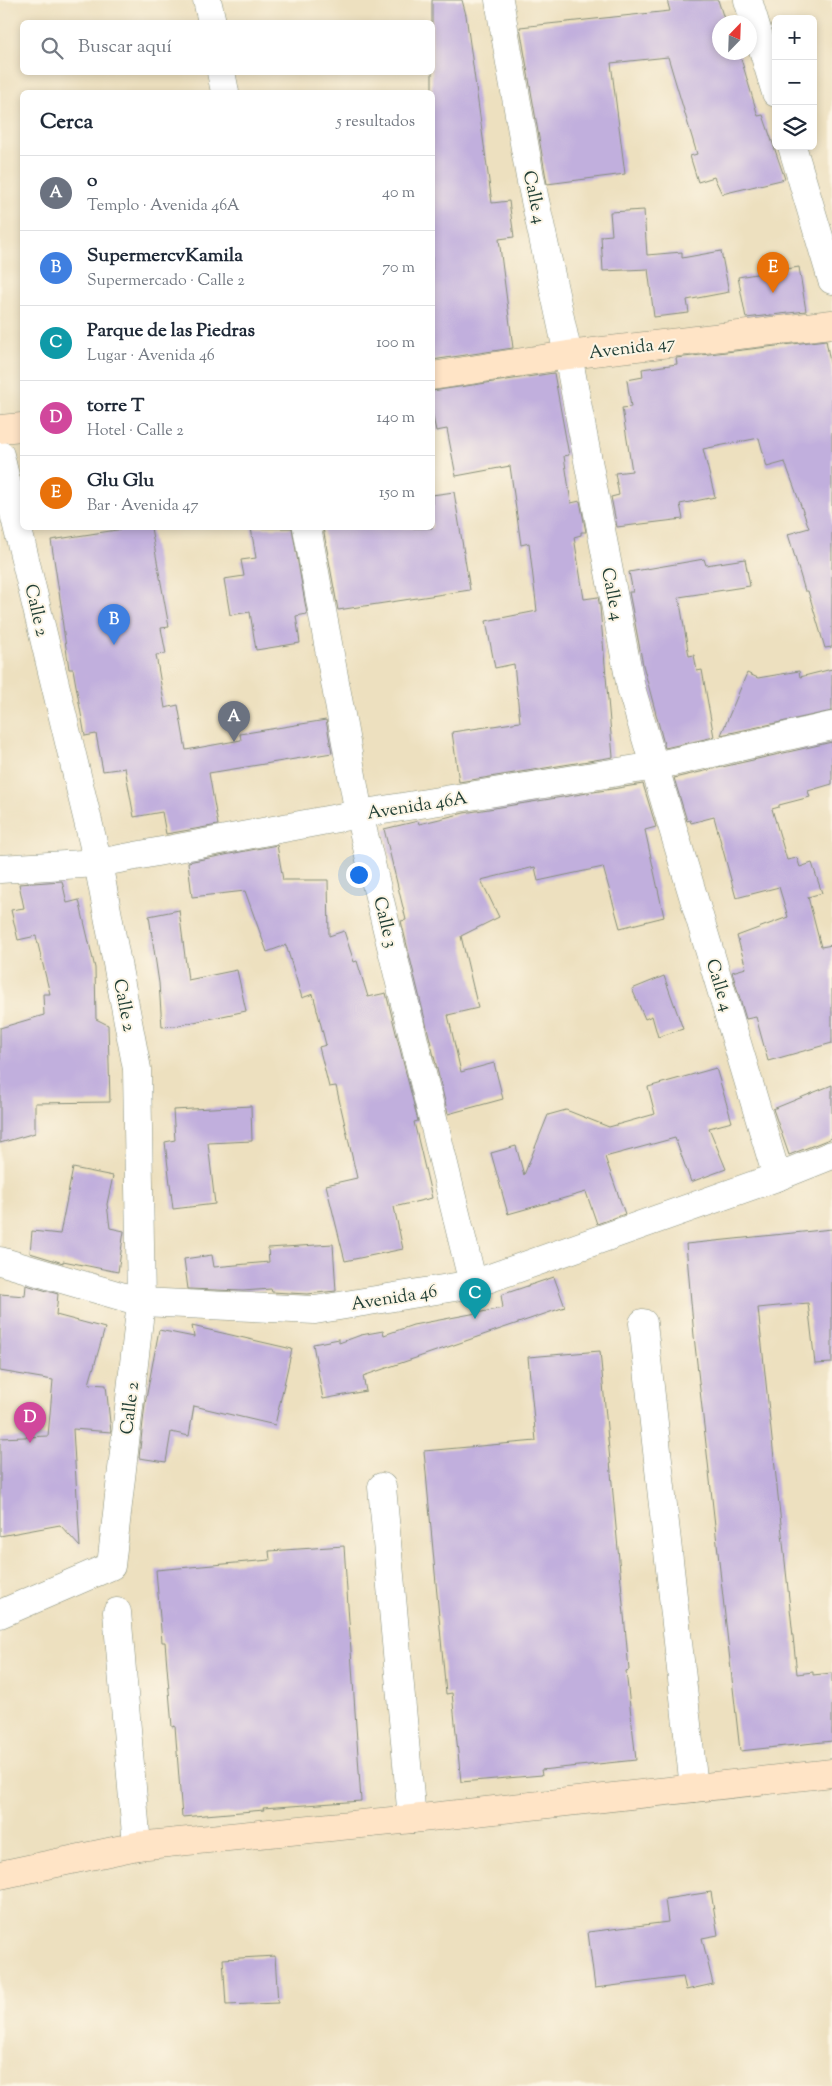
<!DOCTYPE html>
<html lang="es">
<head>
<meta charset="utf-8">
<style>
	:root { --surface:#fff; --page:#f6f6f7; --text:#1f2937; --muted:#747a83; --line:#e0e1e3; --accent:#1f6fb2 }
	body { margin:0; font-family:"Sorts Mill Goudy",serif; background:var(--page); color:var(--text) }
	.controls { position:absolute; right:15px; top:15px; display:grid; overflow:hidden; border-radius:8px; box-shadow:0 2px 8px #0003 }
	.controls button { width:45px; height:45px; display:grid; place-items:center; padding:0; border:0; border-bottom:1px solid var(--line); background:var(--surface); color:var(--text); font:25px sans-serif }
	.compass { position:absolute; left:712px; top:15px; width:45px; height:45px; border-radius:50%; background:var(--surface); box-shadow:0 2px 8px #0003; rotate:23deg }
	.you { position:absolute; left:358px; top:874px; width:18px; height:18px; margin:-12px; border:4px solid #fff; border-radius:50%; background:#1a73e8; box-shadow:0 0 0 8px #1a73e833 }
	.badge { display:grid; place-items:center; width:32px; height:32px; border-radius:50%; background:var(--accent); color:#fff; font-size:16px; font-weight:700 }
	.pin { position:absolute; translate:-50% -41px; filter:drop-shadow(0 1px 2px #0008) }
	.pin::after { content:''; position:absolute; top:26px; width:18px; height:15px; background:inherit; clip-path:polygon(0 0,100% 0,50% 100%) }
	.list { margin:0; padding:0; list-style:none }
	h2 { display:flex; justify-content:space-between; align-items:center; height:65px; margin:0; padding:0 20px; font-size:21px }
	h2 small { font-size:16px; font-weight:400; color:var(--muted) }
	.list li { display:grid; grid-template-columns:32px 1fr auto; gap:15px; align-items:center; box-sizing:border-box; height:75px; padding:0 20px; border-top:1px solid var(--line) }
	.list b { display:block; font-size:19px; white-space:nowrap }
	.list p { margin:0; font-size:16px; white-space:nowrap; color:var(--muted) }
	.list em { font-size:16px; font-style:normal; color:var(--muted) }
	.icon { flex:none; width:28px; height:28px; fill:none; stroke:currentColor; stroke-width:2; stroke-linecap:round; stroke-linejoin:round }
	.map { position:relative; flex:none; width:832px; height:2086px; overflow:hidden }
	.search { position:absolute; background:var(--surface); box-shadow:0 2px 8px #0003; left:20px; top:20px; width:415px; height:55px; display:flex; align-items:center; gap:12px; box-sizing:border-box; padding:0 18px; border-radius:8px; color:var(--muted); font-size:19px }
	.panel { position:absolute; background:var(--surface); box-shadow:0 2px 8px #0003; left:20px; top:90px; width:415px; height:440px; border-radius:8px }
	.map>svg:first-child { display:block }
	.building { fill:#c1afdd }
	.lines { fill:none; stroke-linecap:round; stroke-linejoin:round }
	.street-casing { stroke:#868e7a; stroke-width:29 }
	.secondary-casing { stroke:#868e7a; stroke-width:29 }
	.street { stroke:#fff; stroke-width:28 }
	.secondary { stroke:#ffe4c6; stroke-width:28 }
	.labels { text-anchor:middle; stroke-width:4; stroke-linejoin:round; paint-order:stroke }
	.street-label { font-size:18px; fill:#1f3d34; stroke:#fcf5e5 }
</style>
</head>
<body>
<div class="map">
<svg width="832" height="2086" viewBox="0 0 832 2086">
	<rect width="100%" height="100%" fill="#fcf5e5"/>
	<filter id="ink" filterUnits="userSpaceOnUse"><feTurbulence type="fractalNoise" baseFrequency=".02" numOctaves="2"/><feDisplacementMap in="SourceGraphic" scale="10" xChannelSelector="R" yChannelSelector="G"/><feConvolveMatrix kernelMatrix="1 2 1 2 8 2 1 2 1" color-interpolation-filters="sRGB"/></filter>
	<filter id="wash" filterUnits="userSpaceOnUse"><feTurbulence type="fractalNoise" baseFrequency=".0096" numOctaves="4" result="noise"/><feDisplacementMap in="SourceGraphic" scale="20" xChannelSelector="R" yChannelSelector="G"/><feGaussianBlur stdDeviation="1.12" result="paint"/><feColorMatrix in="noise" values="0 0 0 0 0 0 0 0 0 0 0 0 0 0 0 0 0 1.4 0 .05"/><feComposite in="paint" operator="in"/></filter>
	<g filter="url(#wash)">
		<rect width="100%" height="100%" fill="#ede0bf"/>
		<g id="blocks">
			<g class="building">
				<polygon points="432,0 462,0 466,15 492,203 509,201 514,237 499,239 513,348 432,360"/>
				<polygon points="667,0 718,0 725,22 720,22 720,52 739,52 758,116 763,115 785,179 722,194 714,177 698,182 690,156 697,154 668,57 611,63 625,174 547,184 520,27 670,11"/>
				<polygon points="644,210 647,255 682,252 682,258 721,251 729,292 687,300 689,313 654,317 648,269 603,271 601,236 612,235 610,212"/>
				<polygon points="799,267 806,311 746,318 738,277"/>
				<polygon points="826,340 832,373 832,647 825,648 808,591 805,591 788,534 809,528 785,462 767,467 759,438 703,449 715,497 680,504 683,519 617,527 611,497 619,495 615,473 632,471 622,408 631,407 627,380 643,377 642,369 677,364 676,358"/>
				<polygon points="554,373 569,455 564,456 571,503 580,501 586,532 581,532 581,535 574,537 584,599 598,597 600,607 613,757 459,782 452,732 520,722 514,664 495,668 486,621 537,611 529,543 521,545 510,466 456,476 447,429 436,431 432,412 432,391"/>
				<polygon points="454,492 470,590 338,610 323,528 432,528 432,495"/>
				<polygon points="130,528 151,528 169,627 161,628 166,654 156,655 165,708 178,705 186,750 241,740 240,734 326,720 332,753 209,773 218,825 166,834 162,812 134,817 125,768 103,771 96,734 85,736 73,669 69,669 62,619 63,618 51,540"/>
				<polygon points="251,528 292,528 307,614 296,616 300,643 256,650 250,612 230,615 224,579 244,576 241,560 256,558"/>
				<polygon points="704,559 706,565 745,559 750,586 679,597 689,656 694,655 697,671 702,670 714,737 665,748 643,665 629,592 633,592 629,572"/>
				<polygon points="832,669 832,711 721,735 747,673 758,678 799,671 800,677"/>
				<polygon points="832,742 832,784 808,791 810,797 779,805 779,807 772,809 787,860 797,858 800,867 812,863 822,893 808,897 821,947 832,945 832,1043 768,1061 756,1017 746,1019 732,972 746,968 737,936 788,917 779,887 736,898 714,817 691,823 690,820 687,821 674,778"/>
				<polygon points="643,784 656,827 645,830 664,917 620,928 603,867 538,881 535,867 481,880 499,917 461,936 478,1008 448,1015 461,1072 494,1063 503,1099 448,1114 401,921 406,920 384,829 418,821 419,824 464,813"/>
				<polygon points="277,845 283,880 328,880 329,936 344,931 354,962 357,961 368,997 386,993 418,1121 414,1122 432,1198 394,1207 403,1249 345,1261 326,1185 357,1178 336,1086 329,1087 319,1047 326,1045 313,994 302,998 286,945 267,952 245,891 192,897 188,862"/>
				<polygon points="62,881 67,903 79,900 95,968 96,1019 108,1025 110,1102 35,1103 35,1133 0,1143 0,1028 44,1015 43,994 50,994 36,936 18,940 11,910 24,908 19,884"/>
				<polygon points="179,910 188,980 237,970 246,1011 175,1026 162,1027 159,983 149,916"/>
				<polygon points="664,976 683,1029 658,1037 652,1016 645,1019 632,989"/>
				<polygon points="716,1068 732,1122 709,1128 726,1169 691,1182 675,1138 605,1157 625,1214 597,1224 586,1192 508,1214 491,1153 516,1146 524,1175 548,1115 566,1110 609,1127 655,1114 648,1087"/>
				<polygon points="832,1085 832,1138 789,1155 773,1109"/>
				<polygon points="251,1106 252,1141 208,1143 215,1204 173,1209 165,1142 175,1140 173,1110"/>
				<polygon points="73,1168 113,1176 107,1204 110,1228 124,1231 118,1272 63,1261 63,1263 30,1253 32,1231 60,1234"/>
				<polygon points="832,1229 832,1363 815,1364 808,1303 758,1308 797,1674 813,1672 813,1675 832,1673 832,1741 740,1751 694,1336 686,1244"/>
				<polygon points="333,1244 336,1291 307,1294 272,1292 271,1289 243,1291 188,1289 184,1259 212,1255 214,1267 269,1262 268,1248"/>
				<polygon points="554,1277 565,1307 363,1376 366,1391 323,1399 313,1344 339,1339 339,1343 361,1335 383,1331 384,1335 413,1325 503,1308 501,1295"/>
				<polygon points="26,1285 58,1294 56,1315 105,1328 89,1384 106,1385 111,1432 73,1429 80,1547 60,1525 0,1536 0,1438 48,1436 53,1380 0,1371 0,1294 25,1296"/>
				<polygon points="192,1326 292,1349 275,1425 194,1406 189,1436 171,1432 166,1462 139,1458 145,1404 159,1330 194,1337"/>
				<polygon points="600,1351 629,1670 626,1671 636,1760 541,1770 542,1775 461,1782 452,1693 446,1694 424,1451 536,1441 528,1357"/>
				<polygon points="344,1546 361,1801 263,1808 264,1810 182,1817 175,1726 172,1727 165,1642 162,1642 156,1570 270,1560 269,1551"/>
				<polygon points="711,1892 718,1935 702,1938 713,1984 686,1990 683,1977 595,1988 588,1932 668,1922 665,1899"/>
				<polygon points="275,1956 278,2003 226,2005 223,1959"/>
			</g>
		</g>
	</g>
	<g filter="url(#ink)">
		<use href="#blocks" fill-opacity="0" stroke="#868e7a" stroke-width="1"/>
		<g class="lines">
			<defs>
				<g id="street">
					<polyline points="207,0 212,22"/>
					<polyline points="499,0 530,177 568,355 631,688 777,1177"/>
					<polyline points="748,0 776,93"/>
					<polyline points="221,72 225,92"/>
					<polyline points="792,146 832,280"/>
					<polyline points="0,455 98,863 137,1069 141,1302 111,1566 0,1614"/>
					<polyline points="307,528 359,814 473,1284"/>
					<polyline points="0,869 98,863 359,814 655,766 832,726"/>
					<polyline points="0,1261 141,1302 315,1310 473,1284 777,1177 832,1155"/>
					<polyline points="643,1323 694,1788"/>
					<polyline points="382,1487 412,1819"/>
					<polyline points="117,1612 137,1846"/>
				</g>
				<g id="secondary">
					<polyline points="432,376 568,355 832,324"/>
					<polyline points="0,429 22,427"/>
					<polyline points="0,1875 137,1846 412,1819 832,1773"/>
				</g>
			</defs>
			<use href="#street" class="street-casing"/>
			<use href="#secondary" class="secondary-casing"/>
			<use href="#street" class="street"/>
			<use href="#secondary" class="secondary"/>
		</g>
	</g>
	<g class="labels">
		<g class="street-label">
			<text transform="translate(535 197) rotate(78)" y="6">Calle 4</text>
			<text transform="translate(632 347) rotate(-7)" y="6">Avenida 47</text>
			<text transform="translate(613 594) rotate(79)" y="6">Calle 4</text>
			<text transform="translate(37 610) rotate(77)" y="6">Calle 2</text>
			<text transform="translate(417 805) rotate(-9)" y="6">Avenida 46A</text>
			<text transform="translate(386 922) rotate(76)" y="6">Calle 3</text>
			<text transform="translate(720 985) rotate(73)" y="6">Calle 4</text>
			<text transform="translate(125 1005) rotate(79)" y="6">Calle 2</text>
			<text transform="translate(394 1297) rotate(-9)" y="6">Avenida 46</text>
			<text transform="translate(129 1408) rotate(-83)" y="6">Calle 2</text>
		</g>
	</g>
</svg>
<div class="controls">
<button>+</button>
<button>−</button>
<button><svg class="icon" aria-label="layers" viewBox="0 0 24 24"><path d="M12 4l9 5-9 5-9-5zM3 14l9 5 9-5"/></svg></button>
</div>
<svg class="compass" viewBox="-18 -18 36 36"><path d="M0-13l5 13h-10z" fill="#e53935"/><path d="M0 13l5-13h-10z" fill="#747a83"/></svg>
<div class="you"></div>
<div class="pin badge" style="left:234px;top:742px;background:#6b7280">A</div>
<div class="pin badge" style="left:114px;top:645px;background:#3f7fe0">B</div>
<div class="pin badge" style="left:475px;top:1319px;background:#0f9aa8">C</div>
<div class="pin badge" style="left:30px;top:1443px;background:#d1479c">D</div>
<div class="pin badge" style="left:773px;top:293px;background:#e8710a">E</div>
<div class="search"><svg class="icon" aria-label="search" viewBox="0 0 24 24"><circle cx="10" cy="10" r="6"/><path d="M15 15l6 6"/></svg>Buscar aquí</div>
<section class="panel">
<h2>Cerca<small>5 resultados</small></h2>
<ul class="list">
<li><span class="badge" style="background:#6b7280">A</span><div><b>o</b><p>Templo · Avenida 46A</p></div><em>40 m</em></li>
<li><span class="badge" style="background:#3f7fe0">B</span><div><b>SupermercvKamila</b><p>Supermercado · Calle 2</p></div><em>70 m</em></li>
<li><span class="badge" style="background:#0f9aa8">C</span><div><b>Parque de las Piedras</b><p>Lugar · Avenida 46</p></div><em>100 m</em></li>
<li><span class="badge" style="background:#d1479c">D</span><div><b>torre T</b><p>Hotel · Calle 2</p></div><em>140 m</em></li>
<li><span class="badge" style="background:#e8710a">E</span><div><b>Glu Glu</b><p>Bar · Avenida 47</p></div><em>150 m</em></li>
</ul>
</section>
</div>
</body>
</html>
